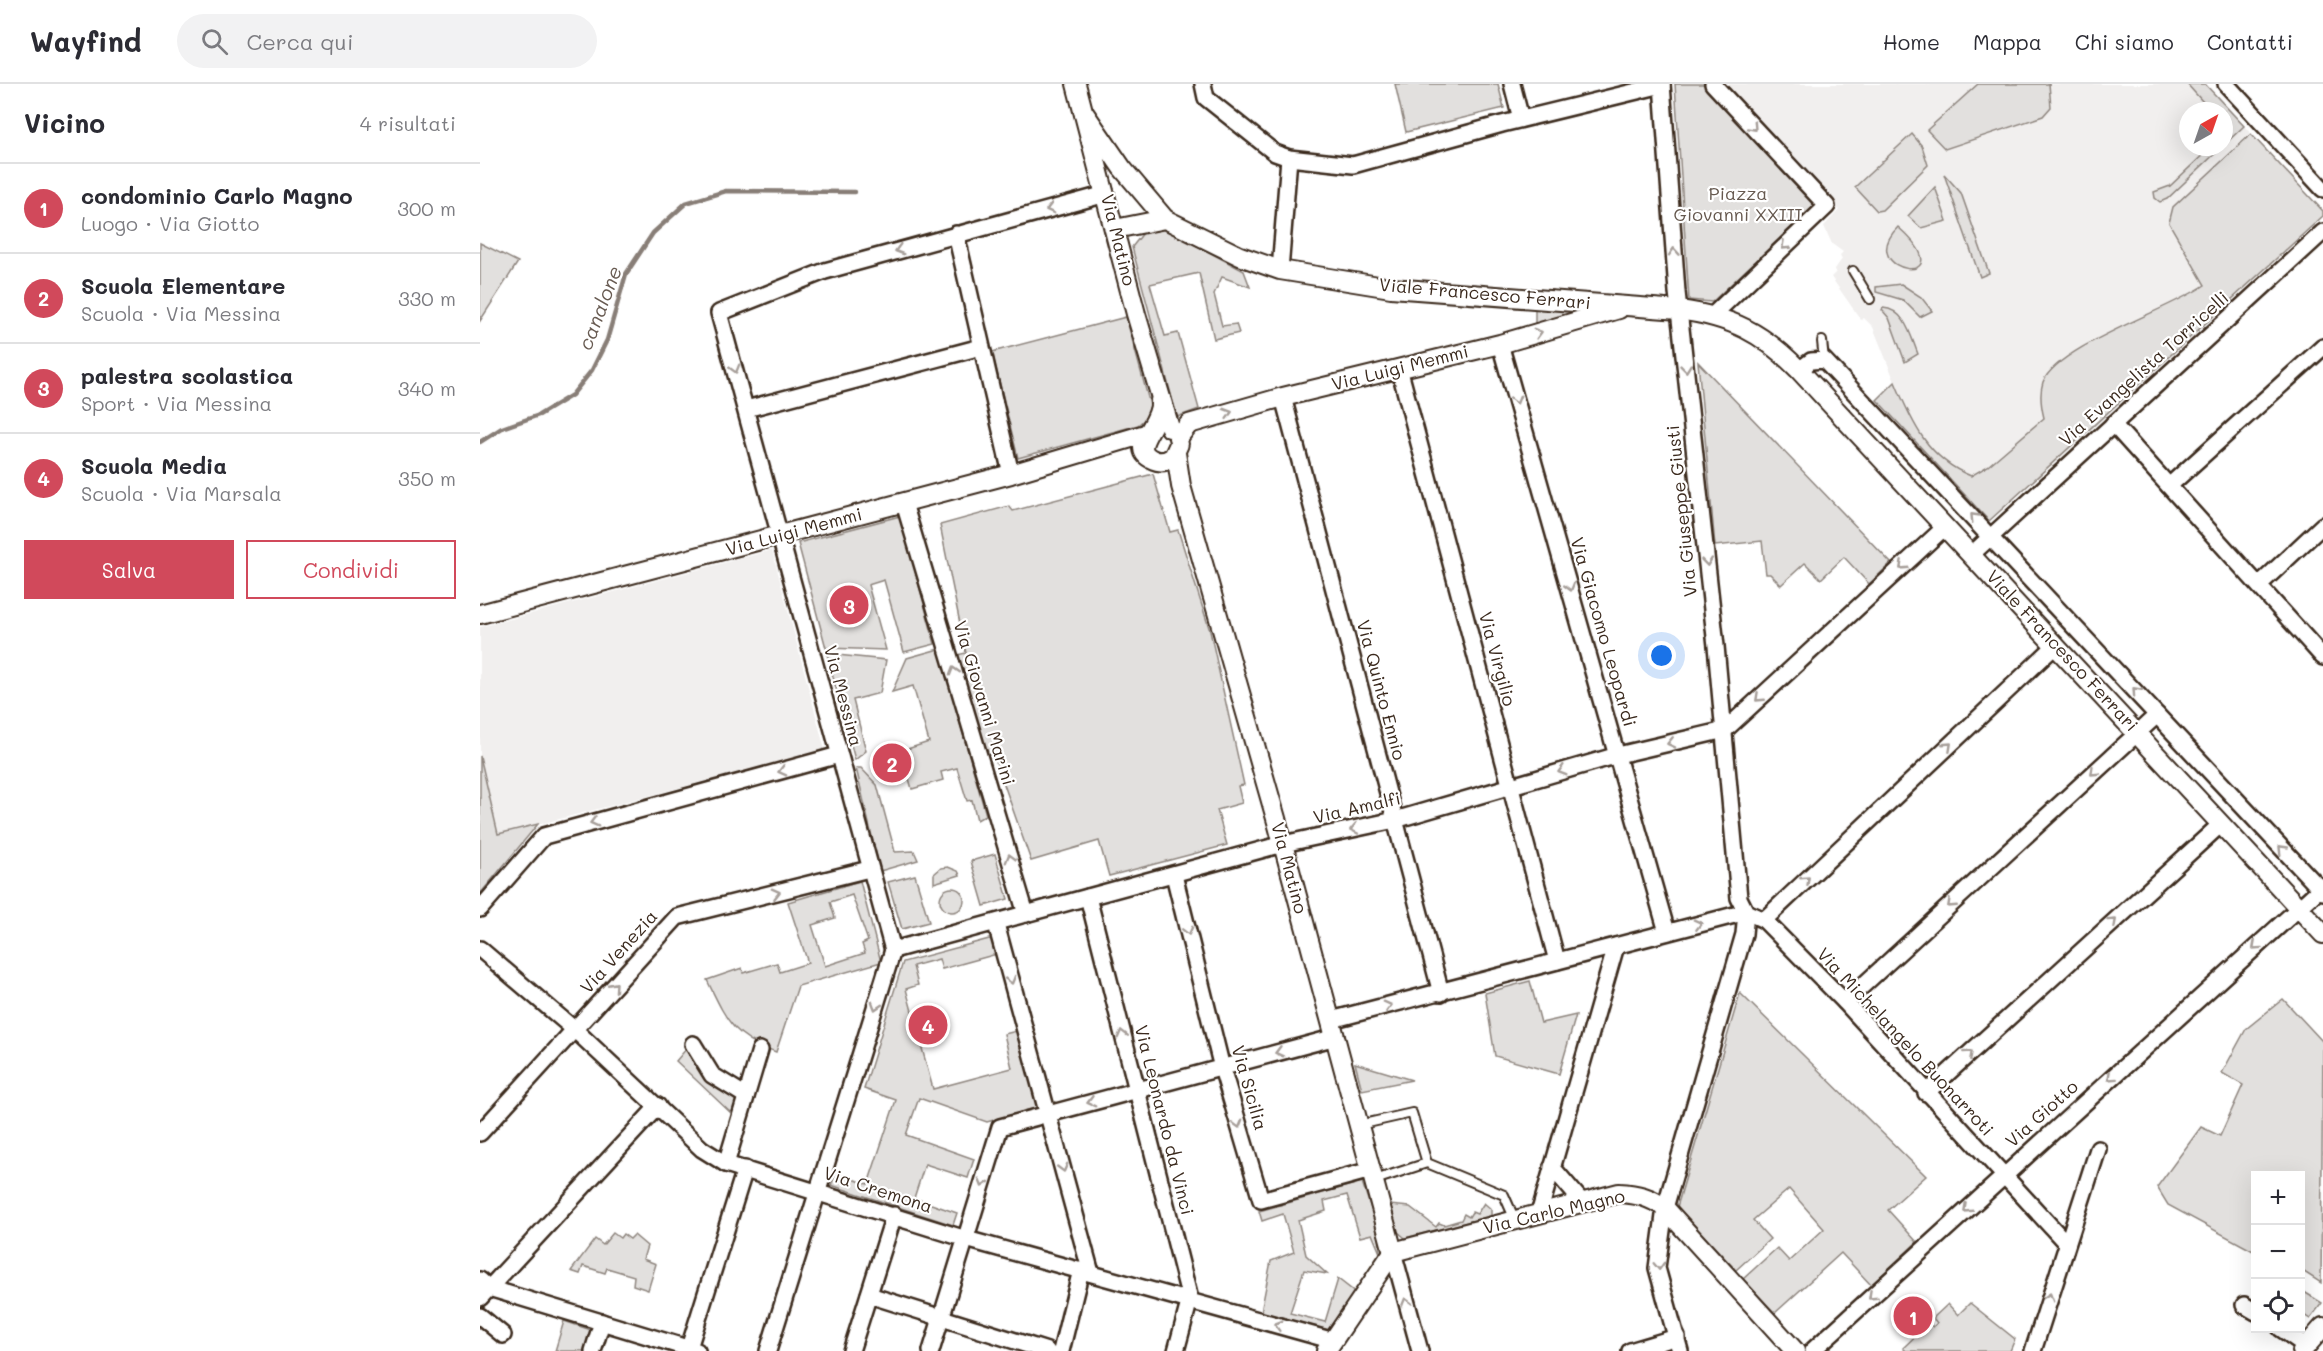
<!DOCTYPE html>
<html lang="it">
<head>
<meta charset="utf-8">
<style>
	:root { --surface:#fff; --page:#f2f2f3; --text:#2b2b33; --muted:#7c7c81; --line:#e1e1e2; --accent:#d1495b }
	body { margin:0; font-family:Mali,sans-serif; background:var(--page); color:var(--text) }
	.controls { position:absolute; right:18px; bottom:18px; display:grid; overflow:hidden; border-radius:0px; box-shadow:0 6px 24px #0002 }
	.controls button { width:54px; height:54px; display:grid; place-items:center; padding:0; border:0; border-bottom:2px solid var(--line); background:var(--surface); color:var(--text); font:30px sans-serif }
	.compass { position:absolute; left:1699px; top:18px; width:54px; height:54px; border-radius:50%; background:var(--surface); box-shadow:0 6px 24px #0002; rotate:40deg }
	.you { position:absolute; left:1182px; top:572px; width:21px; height:21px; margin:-15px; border:4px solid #fff; border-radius:50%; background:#1a73e8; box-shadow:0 0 0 9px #1a73e833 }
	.badge { display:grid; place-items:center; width:39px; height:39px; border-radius:50%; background:var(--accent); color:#fff; font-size:20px; font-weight:700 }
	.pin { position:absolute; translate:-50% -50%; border:3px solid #fff; box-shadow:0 2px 6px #0006 }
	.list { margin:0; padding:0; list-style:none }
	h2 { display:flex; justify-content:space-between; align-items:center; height:78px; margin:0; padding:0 24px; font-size:26px }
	h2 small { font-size:20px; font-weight:400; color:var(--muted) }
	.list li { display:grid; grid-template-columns:39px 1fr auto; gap:18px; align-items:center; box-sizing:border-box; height:90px; padding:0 24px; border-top:2px solid var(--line) }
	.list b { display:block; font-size:22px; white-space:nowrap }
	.list p { margin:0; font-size:20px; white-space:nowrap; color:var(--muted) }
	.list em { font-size:20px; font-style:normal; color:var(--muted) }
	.actions { display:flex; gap:12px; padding:18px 24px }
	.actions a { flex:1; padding:14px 0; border:2px solid var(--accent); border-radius:0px; text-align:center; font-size:21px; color:var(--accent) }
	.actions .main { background:var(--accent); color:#fff }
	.icon { flex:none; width:33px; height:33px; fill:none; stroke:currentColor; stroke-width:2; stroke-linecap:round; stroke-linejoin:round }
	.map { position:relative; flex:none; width:1843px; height:1267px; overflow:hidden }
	header { display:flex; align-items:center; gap:36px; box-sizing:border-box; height:84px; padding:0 30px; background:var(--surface); border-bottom:2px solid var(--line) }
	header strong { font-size:28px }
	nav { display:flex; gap:33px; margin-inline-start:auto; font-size:21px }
	.search { width:420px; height:54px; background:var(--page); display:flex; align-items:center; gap:15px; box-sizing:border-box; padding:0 21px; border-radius:33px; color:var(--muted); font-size:22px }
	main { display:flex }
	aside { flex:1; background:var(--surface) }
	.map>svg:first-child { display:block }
	.built { fill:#f1efee; fill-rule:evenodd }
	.green { fill:#e2e0de; stroke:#8e857e; stroke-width:1.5; fill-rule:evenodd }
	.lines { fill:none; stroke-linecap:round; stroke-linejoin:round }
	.stream { stroke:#887e77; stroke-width:4.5 }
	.service-casing { stroke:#3b2a1e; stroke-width:12 }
	.minor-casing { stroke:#3b2a1e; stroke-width:20 }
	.tertiary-casing { stroke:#3b2a1e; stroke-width:22 }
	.service { stroke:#fff; stroke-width:8 }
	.minor { stroke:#fff; stroke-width:15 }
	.tertiary { stroke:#fff; stroke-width:18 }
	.oneway { stroke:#a79f9a }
	.labels { text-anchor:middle; stroke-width:4.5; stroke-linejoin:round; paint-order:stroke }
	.park-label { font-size:18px; fill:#65584e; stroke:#fff }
	.street-label { font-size:18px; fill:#3b2a1e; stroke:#fff }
	.water-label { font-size:20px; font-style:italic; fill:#685b52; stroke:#fff }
</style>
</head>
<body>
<header>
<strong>Wayfind</strong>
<div class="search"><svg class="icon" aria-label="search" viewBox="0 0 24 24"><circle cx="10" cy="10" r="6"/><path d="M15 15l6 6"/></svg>Cerca qui</div>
<nav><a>Home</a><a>Mappa</a><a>Chi siamo</a><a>Contatti</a></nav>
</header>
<main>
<aside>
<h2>Vicino<small>4 risultati</small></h2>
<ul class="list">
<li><span class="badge">1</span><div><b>condominio Carlo Magno</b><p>Luogo · Via Giotto</p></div><em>300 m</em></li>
<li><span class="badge">2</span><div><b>Scuola Elementare</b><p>Scuola · Via Messina</p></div><em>330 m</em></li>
<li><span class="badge">3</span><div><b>palestra scolastica</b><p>Sport · Via Messina</p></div><em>340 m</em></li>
<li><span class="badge">4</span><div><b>Scuola Media</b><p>Scuola · Via Marsala</p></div><em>350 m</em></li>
</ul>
<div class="actions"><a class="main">Salva</a><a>Condividi</a></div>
</aside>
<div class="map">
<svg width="1843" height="1267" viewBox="0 0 1843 1267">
	<rect width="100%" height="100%" fill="#fff"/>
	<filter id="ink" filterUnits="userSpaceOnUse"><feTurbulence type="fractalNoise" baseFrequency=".0167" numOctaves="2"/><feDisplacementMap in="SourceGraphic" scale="12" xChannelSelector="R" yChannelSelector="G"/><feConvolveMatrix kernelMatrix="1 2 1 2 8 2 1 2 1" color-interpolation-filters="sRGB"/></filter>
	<g filter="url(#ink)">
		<g class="built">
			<path d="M1241,0h484l118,127v5l-334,305 -112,-121 18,-18 -22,-55 -9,-9 -3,2 -30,-43 5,-5 -1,-3 7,-10 -2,-4 3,-3 -11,-8 -8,-18 15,-16zM1708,27h36v36h-36z"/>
			<polygon points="292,466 345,666 18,751 0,672 0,543"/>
		</g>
		<g class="green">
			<polygon points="915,0 1018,0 1024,24 926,48"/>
			<polygon points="1195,0 1223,0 1336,120 1232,218 1209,216"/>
			<polygon points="1498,0 1569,0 1571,23 1563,32 1465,65 1447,46"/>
			<polygon points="1707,0 1725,0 1764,42 1744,61 1744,51 1747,48 1744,43 1744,27 1731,27"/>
			<polygon points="1432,50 1442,62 1448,81 1402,126 1397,127 1375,103"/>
			<path d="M1771,50l72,77v5l-334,305 -112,-121 18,-18c17,41 33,77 76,94l17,-10 56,-48c-3,-12 -5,-24 -1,-36 15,-36 126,-72 162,-97l-36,-62 4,-16z"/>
			<polygon points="1731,63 1742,63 1687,115 1680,118 1675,114 1674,108 1690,102"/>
			<polygon points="1464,90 1481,109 1509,189 1500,193"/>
			<polygon points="1455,103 1467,137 1441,144 1428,132"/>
			<path d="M1418,143c72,63 -47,48 0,0z"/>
			<polygon points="679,145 688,146 764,187 770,203 742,193 734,210 742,242 756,240 759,249 734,255 719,189 670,200 685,252 698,249 719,325 697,333 652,163 664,148"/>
			<polygon points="0,159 38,178 0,237"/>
			<polygon points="1421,200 1441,213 1452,227 1440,233 1423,216 1396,208 1396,203"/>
			<polygon points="1055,223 1092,226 1092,230 1055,241"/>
			<path d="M1403,224c22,1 28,29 35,46l-13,8 -16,-44 -7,-8z"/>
			<polygon points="646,233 670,321 667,333 658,341 538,374 512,268"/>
			<polygon points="1218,278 1411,479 1389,500 1364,473 1341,495 1325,479 1301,501 1290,490 1286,490 1282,457 1235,462"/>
			<polygon points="673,390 690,448 698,446 730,547 764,701 758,702 762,719 737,726 747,761 629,792 619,757 551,777 513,669 504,672 477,571 486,569 460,441 529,422 533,427"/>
			<polygon points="420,432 455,560 424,568 404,496 388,501 406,566 346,564 318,459"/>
			<polygon points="459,565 506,731 497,736 492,716 487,717 477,684 461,688 463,696 432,705 421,667 449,658 433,602 412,608 427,574"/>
			<polygon points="347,570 406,576 400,609 373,616 386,667 375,676"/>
			<polygon points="0,672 18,750 58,740 0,810"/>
			<polygon points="376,684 381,684 397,701 415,768 434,767 438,776 400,787"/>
			<polygon points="515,770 528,815 504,822 491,777"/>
			<polygon points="468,783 478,787 480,791 454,799 454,790 461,784"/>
			<polygon points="435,791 449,838 422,845 408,798"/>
			<path d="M380,797l21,81 -83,24 -22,66c-44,-15 -50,-33 -69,-72l35,-12 1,5 34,-10 3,9 28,-9 -20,-61zM372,811l16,46 -6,3 3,9 -40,13 -13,-41 23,-7 -5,-16z"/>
			<circle cx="472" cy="816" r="12"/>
			<polygon points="513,854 517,870 462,885 459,875 433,882 438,901 426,905 453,1005 532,984 524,950 537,947 558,1023 507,1038 439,1014 426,1051 494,1075 488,1094 445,1080 434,1114 477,1129 473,1141 351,1101 356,1090 388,1100 416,1016 384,1005 423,878"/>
			<polygon points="1050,897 1061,939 1096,931 1079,990 1015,972 1005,909"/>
			<polygon points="1260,909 1446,1092 1408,1126 1437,1158 1391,1201 1361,1169 1295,1229 1263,1195 1297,1164 1309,1177 1344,1145 1309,1105 1273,1136 1290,1155 1256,1186 1197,1123"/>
			<polygon points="1803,915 1843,958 1841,1199 1821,1186 1820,1092 1776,1092 1775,1168 1688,1121 1677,1103 1721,1043 1740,1052 1763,1001 1742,989 1766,945"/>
			<polygon points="207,964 223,990 258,1016 253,1031 196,977"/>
			<polygon points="875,979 932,996 882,1006"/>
			<polygon points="882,1098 899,1149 900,1169 892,1150 880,1153 867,1111 844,1117 846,1127 818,1136 826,1171 847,1190 824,1186 810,1229 845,1238 858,1195 876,1209 848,1246 781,1228 791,1177 814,1168 803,1130 782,1137 779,1127"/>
			<polygon points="1004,1119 1011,1125 1011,1132 925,1154 917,1147 910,1121 930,1123 956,1143 959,1139 964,1141 981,1136 984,1130 989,1133 992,1128 997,1130"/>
			<polygon points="133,1149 140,1154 143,1150 150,1155 154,1151 167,1162 163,1175 176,1180 168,1206 153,1201 154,1192 127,1184 125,1189 103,1182 100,1190 91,1187 115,1155 123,1161"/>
			<polygon points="1821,1206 1842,1219 1830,1235 1821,1229"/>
			<polygon points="1490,1219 1535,1255 1530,1267 1426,1267 1423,1264 1449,1239 1453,1243 1457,1239 1453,1234 1468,1220 1478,1231"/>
			<polygon points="84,1237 111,1246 105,1267 75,1267"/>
		</g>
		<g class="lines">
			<polyline class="stream" points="0,358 22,344 59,331 92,311 112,286 127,256 146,190 173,149 206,119 246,107 375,108"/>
			<defs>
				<g id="service">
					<polyline points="1373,187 1390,215"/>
					<polyline points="1342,257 1344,276"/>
					<polyline points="879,1041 932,1029 947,1079 1024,1111 1035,1136"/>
					<polyline points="895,1096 947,1079"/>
				</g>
				<g id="minor">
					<polyline points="723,0 726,14 795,69 809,74 873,81 1022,40 1182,1"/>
					<polyline points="1032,0 1041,35"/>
					<polyline points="1182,0 1197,208 1236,562 1259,814 1266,828 1284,836 1365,918 1586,1159"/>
					<polyline points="1746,0 1843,105"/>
					<polyline points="476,150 531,390"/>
					<polyline points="800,186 809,74"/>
					<polyline points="1233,231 1347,122 1233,0"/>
					<polyline points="1020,260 1187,848"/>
					<polyline points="919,284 1077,877"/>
					<polyline points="1319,286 1331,277 1344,276 1843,808"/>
					<polyline points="803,313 961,909"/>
					<polyline points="266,325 501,263"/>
					<polyline points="1633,340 1843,573"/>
					<polyline points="1689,402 1843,263"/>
					<polyline points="424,419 546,830"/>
					<polyline points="1492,470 1843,148"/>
					<polyline points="1779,501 1843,441"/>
					<polyline points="694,791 742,984 781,1116 891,1086"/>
					<polyline points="608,813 710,1215 696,1267"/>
					<polyline points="0,825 64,752 359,671"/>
					<polyline points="1284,836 1576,561"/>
					<polyline points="516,840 611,1189"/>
					<polyline points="0,865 95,946 222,1065 246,1080 486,1155 854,1257"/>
					<polyline points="413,866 803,760 915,736 1138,671 1245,646 1465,443"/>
					<polyline points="413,866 239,229 345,187 626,110"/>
					<polyline points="1365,918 1677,631"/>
					<polyline points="851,936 1266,828 1264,850 1185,1124 1177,1184 1200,1267"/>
					<polyline points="213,960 232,991 266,1012"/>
					<polyline points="1446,1009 1741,740"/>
					<polyline points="0,1049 197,833 389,785"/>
					<polyline points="246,1080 280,966"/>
					<polyline points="1072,1083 1102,1118"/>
					<polyline points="1059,1130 1136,862"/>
					<polyline points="913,1168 940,1267"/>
					<polyline points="0,1196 9,1204 217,1267"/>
					<polyline points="389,1211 567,1267"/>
					<polyline points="0,1214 178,1022"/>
					<polyline points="1764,1221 1776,1228"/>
					<polyline points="0,1232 23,1251"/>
					<polyline points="1800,1244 1826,1262"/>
					<polyline points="113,1267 122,1238"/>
					<polyline points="208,1267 265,1085"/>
					<polyline points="288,1267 413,866"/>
					<polyline points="371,1267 414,1131"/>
					<polyline points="451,1267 520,1043 856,953"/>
					<polyline points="581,1267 601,1186"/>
					<polyline points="1150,1267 1197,1253"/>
					<polyline points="1332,1267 1843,802"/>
					<polyline points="1553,1267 1618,1065"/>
				</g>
				<g id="tertiary">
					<polyline points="596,0 656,230 690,344"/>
					<path d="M605,30l37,54 43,51 75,37 40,14 111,18 288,22c52,7 83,22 120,60l524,564"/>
					<polyline points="635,145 685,135"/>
					<path d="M680,317c3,23 -35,47 -6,59 7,3 13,1 19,-3l6,-13"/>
					<polyline points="698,354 709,340 803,313 1020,260 1139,225"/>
					<polyline points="696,369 701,402 797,738 913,1168"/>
					<polyline points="0,530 531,390 665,350"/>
					<path d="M913,1168l226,-59c19,1 31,4 46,15l130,143"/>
					<polyline points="846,1267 913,1168"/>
					<polyline points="1822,1267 1843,1243"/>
				</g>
			</defs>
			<use href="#service" class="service-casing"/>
			<use href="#minor" class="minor-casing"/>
			<use href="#tertiary" class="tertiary-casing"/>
			<use href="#service" class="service"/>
			<use href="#minor" class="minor"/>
			<use href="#tertiary" class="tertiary"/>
		</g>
		<defs><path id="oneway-chevron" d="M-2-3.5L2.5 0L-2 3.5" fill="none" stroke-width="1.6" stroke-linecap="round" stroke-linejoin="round" transform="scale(1.5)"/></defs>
		<g class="oneway">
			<use href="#oneway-chevron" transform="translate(1273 43) rotate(47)"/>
			<use href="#oneway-chevron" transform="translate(570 125) rotate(165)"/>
			<use href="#oneway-chevron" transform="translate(1305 162) rotate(137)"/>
			<use href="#oneway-chevron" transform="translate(419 166) rotate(164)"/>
			<use href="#oneway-chevron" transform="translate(1194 168) rotate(-94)"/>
			<use href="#oneway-chevron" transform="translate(1058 249) rotate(-16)"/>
			<use href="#oneway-chevron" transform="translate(1206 284) rotate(84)"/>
			<use href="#oneway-chevron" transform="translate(255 285) rotate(74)"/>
			<use href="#oneway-chevron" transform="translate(1036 316) rotate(74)"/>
			<use href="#oneway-chevron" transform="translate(748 329) rotate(-16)"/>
			<use href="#oneway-chevron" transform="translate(1494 433) rotate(-134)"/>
			<use href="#oneway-chevron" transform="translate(1227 478) rotate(84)"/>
			<use href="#oneway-chevron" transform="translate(1423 482) rotate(137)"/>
			<use href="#oneway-chevron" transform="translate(1090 503) rotate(74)"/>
			<use href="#oneway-chevron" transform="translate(474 587) rotate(-107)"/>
			<use href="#oneway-chevron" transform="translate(1656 607) rotate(-132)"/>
			<use href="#oneway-chevron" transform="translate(1279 614) rotate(137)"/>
			<use href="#oneway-chevron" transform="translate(1191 659) rotate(167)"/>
			<use href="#oneway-chevron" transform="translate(1468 662) rotate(-43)"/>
			<use href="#oneway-chevron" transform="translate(302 687) rotate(165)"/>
			<use href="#oneway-chevron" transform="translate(1082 687) rotate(164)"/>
			<use href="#oneway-chevron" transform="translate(1614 688) rotate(137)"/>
			<use href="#oneway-chevron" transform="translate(114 738) rotate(165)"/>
			<use href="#oneway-chevron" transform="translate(874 745) rotate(168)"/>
			<use href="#oneway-chevron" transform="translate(1802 765) rotate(-134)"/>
			<use href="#oneway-chevron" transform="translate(530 774) rotate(-106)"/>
			<use href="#oneway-chevron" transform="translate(1326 796) rotate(-43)"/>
			<use href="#oneway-chevron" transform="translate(296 809) rotate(-14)"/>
			<use href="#oneway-chevron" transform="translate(1471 820) rotate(137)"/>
			<use href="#oneway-chevron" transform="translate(1633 838) rotate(-42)"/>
			<use href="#oneway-chevron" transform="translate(1218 840) rotate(-14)"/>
			<use href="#oneway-chevron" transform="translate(708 847) rotate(76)"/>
			<use href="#oneway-chevron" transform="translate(1776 862) rotate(138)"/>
			<use href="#oneway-chevron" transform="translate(531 896) rotate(74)"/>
			<use href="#oneway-chevron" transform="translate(134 902) rotate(-48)"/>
			<use href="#oneway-chevron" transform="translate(396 922) rotate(107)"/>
			<use href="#oneway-chevron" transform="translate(908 922) rotate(-14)"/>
			<use href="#oneway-chevron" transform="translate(642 950) rotate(-104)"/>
			<use href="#oneway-chevron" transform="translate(799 968) rotate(165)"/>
			<use href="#oneway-chevron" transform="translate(1489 970) rotate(-42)"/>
			<use href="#oneway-chevron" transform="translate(1631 993) rotate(138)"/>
			<use href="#oneway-chevron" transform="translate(611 1018) rotate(165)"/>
			<use href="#oneway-chevron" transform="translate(758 1040) rotate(74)"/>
			<use href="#oneway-chevron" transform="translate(583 1084) rotate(75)"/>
			<use href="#oneway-chevron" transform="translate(503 1099) rotate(107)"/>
			<use href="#oneway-chevron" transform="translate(1487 1125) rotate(137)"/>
			<use href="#oneway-chevron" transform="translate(1179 1182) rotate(88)"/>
			<use href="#oneway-chevron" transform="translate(1392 1212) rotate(137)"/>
			<use href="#oneway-chevron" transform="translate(1569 1213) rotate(-73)"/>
			<use href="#oneway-chevron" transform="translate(926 1218) rotate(-106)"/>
			<use href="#oneway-chevron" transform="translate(798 1241) rotate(-164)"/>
		</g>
	</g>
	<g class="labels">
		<g class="park-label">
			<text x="1258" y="116">Piazza<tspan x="1258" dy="21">Giovanni XXIII</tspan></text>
		</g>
		<g class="street-label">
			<text transform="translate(638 156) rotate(76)" y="6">Via Matino</text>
			<text transform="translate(1005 210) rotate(5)" y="6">Viale Francesco Ferrari</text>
			<text transform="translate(920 284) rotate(-14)" y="6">Via Luigi Memmi</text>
			<text transform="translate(1664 285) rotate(-42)" y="6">Via Evangelista Torricelli</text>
			<text transform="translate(1202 427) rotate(-96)" y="6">Via Giuseppe Giusti</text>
			<text transform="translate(314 448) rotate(-15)" y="6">Via Luigi Memmi</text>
			<text transform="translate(1123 548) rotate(74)" y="6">Via Giacomo Leopardi</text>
			<text transform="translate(1582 567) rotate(47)" y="6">Viale Francesco Ferrari</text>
			<text transform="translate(1017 575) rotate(75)" y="6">Via Virgilio</text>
			<text transform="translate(901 606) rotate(75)" y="6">Via Quinto Ennio</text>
			<text transform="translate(363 612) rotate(75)" y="6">Via Messina</text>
			<text transform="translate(504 619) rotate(73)" y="6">Via Giovanni Marini</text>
			<text transform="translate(877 724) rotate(-13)" y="6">Via Amalfi</text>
			<text transform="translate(809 784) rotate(75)" y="6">Via Matino</text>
			<text transform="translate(139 868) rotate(-48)" y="6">Via Venezia</text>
			<text transform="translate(1425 958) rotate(47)" y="6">Via Michelangelo Buonarroti</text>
			<text transform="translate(769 1004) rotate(74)" y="6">Via Sicilia</text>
			<text transform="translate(1562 1030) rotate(-42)" y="6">Via Giotto</text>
			<text transform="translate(684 1036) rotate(76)" y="6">Via Leonardo da Vinci</text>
			<text transform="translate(398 1106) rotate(18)" y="6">Via Cremona</text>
			<text transform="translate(1074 1128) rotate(-13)" y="6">Via Carlo Magno</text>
		</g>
		<g class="water-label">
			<text transform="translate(120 224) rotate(-69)" y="7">canalone</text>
		</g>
	</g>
</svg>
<div class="controls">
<button>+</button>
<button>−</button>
<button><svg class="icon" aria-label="locate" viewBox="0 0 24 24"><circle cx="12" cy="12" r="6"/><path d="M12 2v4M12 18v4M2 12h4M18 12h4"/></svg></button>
</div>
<svg class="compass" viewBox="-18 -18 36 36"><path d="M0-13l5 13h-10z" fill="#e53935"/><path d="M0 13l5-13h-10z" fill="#7c7c81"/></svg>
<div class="you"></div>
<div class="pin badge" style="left:1433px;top:1232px">1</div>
<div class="pin badge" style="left:412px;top:679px">2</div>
<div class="pin badge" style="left:369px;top:521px">3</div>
<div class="pin badge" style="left:448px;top:941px">4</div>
</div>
</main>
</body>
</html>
